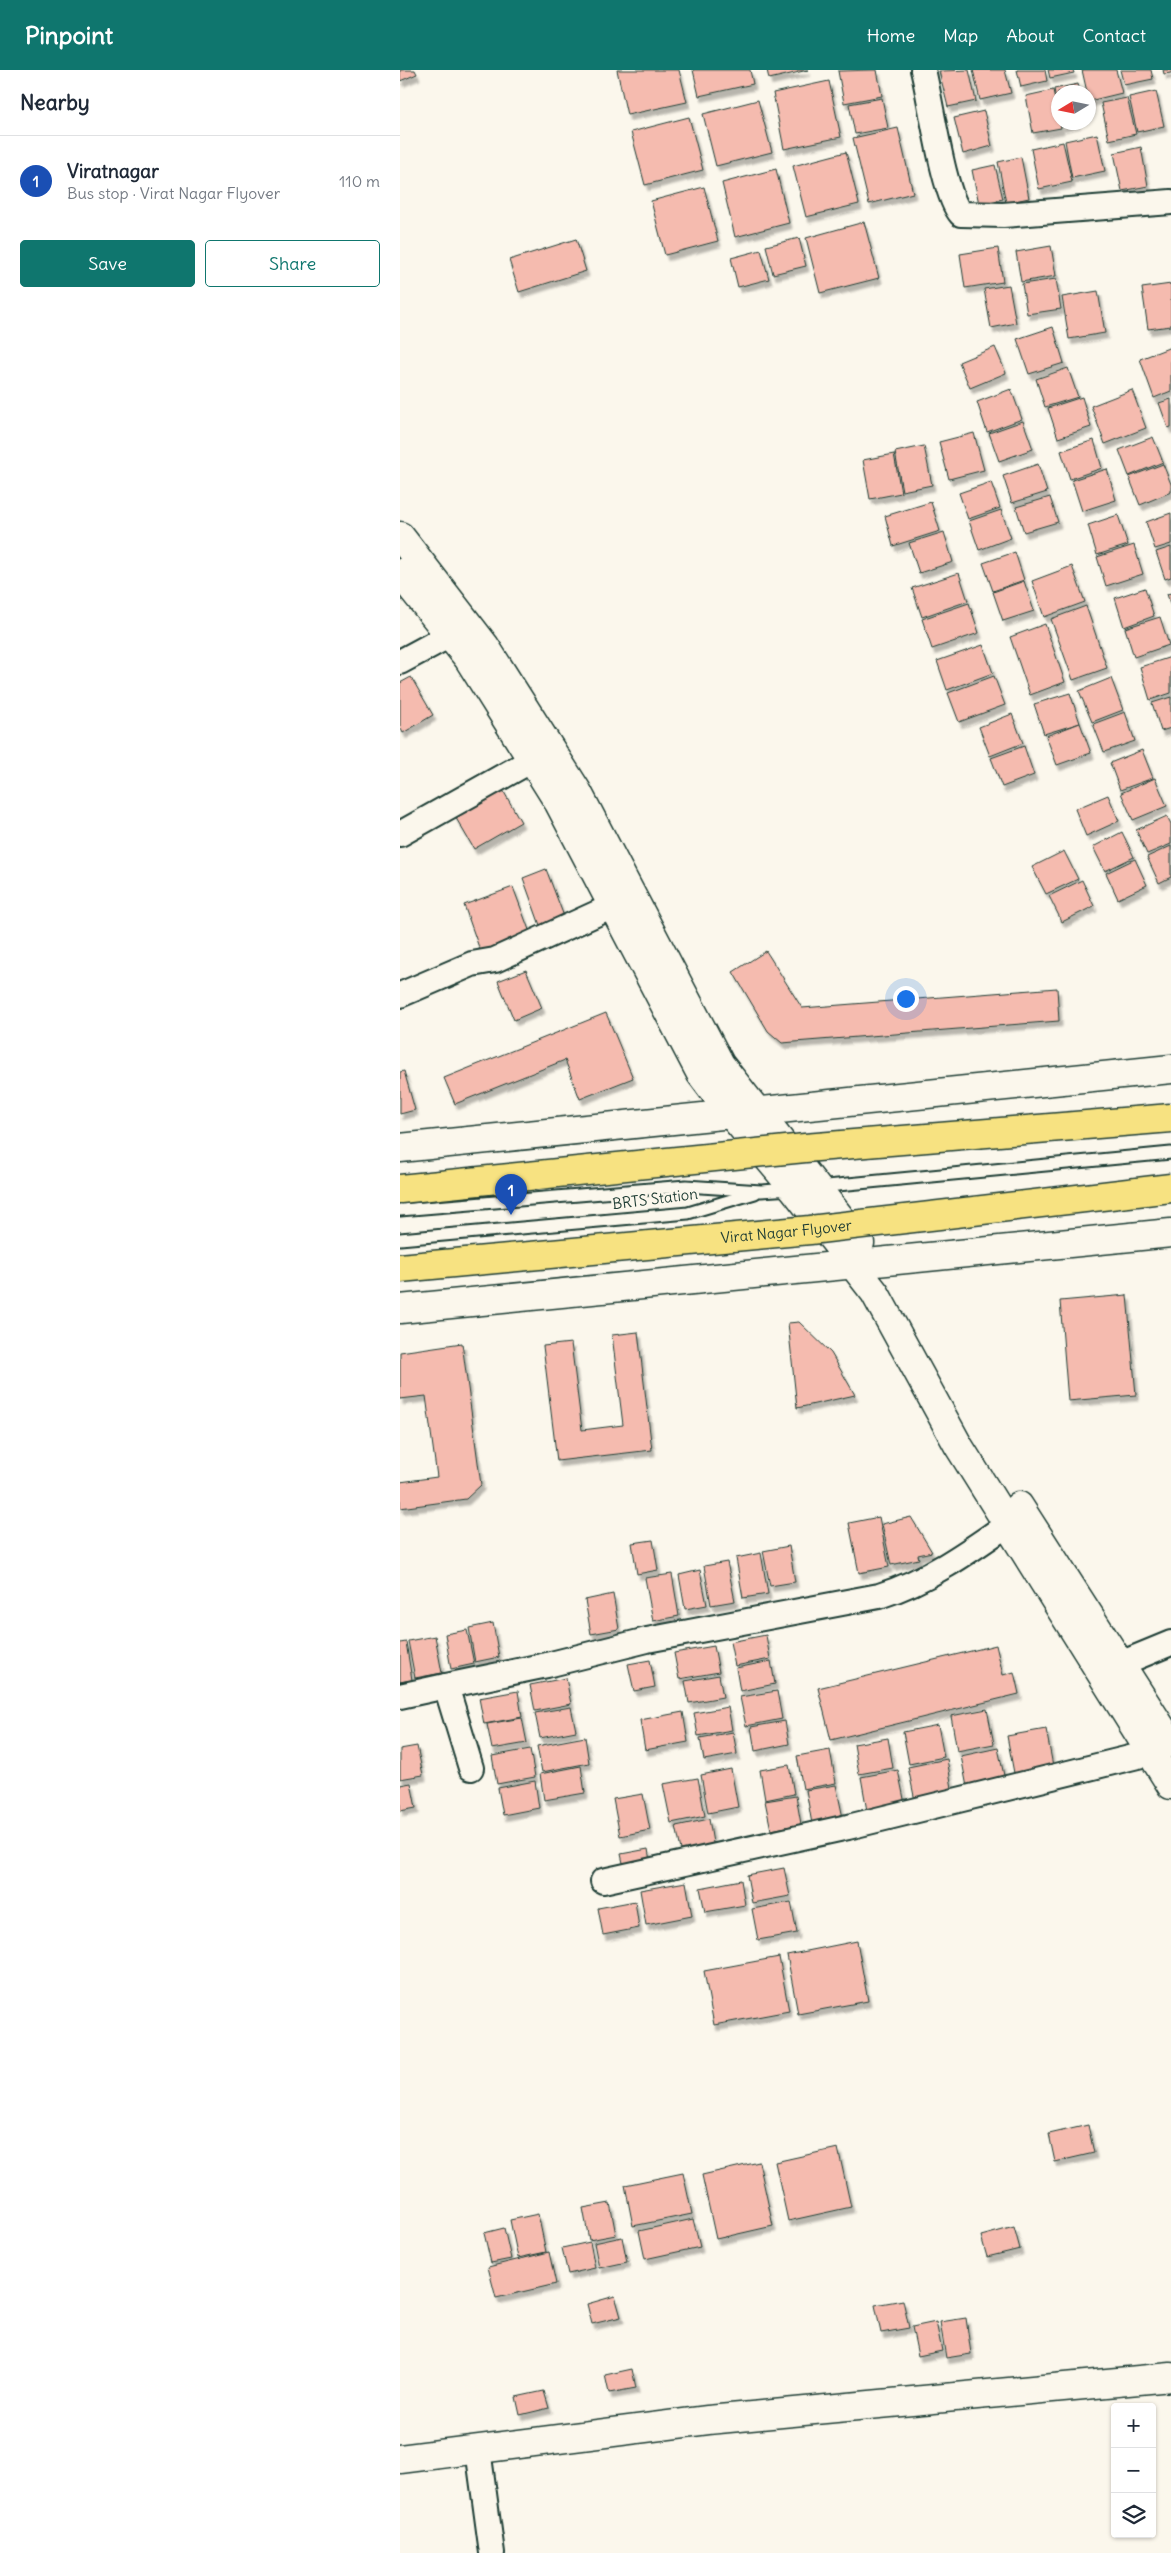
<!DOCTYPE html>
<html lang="en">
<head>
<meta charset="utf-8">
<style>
	:root { --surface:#fff; --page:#f2f2f3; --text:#1f2937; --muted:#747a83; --line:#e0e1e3; --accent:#0f766e }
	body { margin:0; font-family:Delius,sans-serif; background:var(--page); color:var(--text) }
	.controls { position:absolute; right:15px; bottom:15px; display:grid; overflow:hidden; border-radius:5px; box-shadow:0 1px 4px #0004 }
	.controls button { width:45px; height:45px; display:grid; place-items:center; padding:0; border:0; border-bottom:1px solid var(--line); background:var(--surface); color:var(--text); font:25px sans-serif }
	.compass { position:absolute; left:651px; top:15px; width:45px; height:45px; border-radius:50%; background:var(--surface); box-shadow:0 1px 4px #0004; rotate:260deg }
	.you { position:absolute; left:505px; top:928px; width:18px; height:18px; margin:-12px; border:4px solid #fff; border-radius:50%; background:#1a73e8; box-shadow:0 0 0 8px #1a73e833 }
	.badge { display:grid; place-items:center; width:32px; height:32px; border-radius:50%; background:var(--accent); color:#fff; font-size:16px; font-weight:700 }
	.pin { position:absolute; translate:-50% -41px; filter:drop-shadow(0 1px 2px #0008) }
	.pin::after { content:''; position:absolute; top:26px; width:18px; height:15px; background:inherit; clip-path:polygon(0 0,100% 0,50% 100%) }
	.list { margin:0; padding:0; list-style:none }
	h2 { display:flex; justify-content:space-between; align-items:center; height:65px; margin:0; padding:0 20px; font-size:21px }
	h2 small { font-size:16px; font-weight:400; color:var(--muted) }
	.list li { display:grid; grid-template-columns:32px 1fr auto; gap:15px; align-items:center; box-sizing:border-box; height:90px; padding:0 20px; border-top:1px solid var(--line) }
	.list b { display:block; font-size:19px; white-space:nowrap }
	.list p { margin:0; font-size:16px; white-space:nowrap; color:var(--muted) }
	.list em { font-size:16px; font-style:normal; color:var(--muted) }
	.actions { display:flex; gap:10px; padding:15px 20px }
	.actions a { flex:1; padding:11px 0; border:1px solid var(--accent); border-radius:5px; text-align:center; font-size:18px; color:var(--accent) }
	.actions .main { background:var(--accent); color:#fff }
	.icon { flex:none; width:28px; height:28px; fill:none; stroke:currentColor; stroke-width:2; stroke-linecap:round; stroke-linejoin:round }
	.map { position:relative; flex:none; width:771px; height:2483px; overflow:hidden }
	header { display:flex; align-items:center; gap:30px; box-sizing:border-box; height:70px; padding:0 25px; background:var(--accent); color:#fff }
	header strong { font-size:24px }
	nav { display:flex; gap:28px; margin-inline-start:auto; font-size:18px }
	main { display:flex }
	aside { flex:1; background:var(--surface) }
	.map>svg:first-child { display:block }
	.building { fill:#f5bbaf; stroke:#1f3d34; filter:url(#shadow) }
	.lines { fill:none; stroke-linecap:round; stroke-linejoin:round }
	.lane-casing { stroke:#1f3d34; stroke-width:15 }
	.street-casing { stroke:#1f3d34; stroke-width:28 }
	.secondary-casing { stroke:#1f3d34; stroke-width:31 }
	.lane { stroke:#fbf7ec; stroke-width:11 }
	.street { stroke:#fbf7ec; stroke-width:24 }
	.secondary { stroke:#fbf7ec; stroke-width:28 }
	.primary-bridge-casing { stroke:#1f3d34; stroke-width:31; stroke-linecap:butt }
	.primary-bridge { stroke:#f7e281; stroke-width:28 }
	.labels { text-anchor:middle; stroke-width:5; stroke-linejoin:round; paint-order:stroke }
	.street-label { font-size:15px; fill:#1f3d34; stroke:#fbf7ec }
</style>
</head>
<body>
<header>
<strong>Pinpoint</strong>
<nav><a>Home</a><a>Map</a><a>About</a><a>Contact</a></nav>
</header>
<main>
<aside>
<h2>Nearby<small></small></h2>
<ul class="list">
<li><span class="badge" style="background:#1a4fb4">1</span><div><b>Viratnagar</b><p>Bus stop · Virat Nagar Flyover</p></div><em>110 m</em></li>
</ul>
<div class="actions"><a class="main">Save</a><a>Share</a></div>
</aside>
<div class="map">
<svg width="771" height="2483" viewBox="0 0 771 2483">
	<defs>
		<filter id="shadow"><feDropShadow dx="3" dy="5.5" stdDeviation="1" flood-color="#0004"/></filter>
	</defs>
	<rect width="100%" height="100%" fill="#fbf7ec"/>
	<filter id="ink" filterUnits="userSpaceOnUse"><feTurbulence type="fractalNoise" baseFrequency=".02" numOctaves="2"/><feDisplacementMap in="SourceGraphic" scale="10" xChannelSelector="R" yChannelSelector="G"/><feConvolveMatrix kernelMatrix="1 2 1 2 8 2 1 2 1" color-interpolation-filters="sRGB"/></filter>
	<g filter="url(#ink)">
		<g class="building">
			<polygon points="0,0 15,0 17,4 0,11"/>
			<polygon points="217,0 279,0 287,32 227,45"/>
			<polygon points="293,0 350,0 353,14 299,26"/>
			<polygon points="367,0 408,0 369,9"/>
			<polygon points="477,0 482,26 444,33 438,1"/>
			<polygon points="569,0 576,31 548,37 539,1"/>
			<polygon points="573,0 605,0 611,23 580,30"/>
			<polygon points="617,0 645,0 647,11 621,17"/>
			<polygon points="648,0 673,0 674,3 650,8"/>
			<polygon points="682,0 716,0 722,23 689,31"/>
			<polygon points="720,0 751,0 753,9 724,15"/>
			<polygon points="763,0 771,0 771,3 764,4"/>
			<polygon points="429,11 441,67 384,79 373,23"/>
			<polygon points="678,14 680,22 658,22 658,41 654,19"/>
			<polygon points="653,20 661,58 633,63 626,26"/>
			<polygon points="756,21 764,56 737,62 729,27"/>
			<polygon points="482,28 488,58 455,64 449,34"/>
			<polygon points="727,28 736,64 709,70 701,33"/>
			<polygon points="358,30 372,82 316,96 303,44"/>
			<polygon points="584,41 592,76 563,84 554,48"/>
			<polygon points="289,47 303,100 245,115 231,62"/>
			<polygon points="661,52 678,52 662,56"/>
			<polygon points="498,58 513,123 469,134 453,68"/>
			<polygon points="697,64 705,101 672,108 665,71"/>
			<polygon points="663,72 672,112 639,119 631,79"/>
			<polygon points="741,77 748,116 722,121 714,83"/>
			<polygon points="446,82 459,134 406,147 393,96"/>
			<polygon points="621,87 629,128 606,133 598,92"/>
			<polygon points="595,95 603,129 579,134 572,100"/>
			<polygon points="376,99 389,153 335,167 322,113"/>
			<polygon points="304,117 318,171 265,185 251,131"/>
			<polygon points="464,152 479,208 420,223 406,168"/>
			<polygon points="399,168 406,196 373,204 366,176"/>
			<polygon points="176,169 186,201 119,222 109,190"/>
			<polygon points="651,176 656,206 621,212 616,182"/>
			<polygon points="598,178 603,212 565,218 560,184"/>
			<polygon points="361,180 369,209 338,217 331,188"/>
			<polygon points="656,209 661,239 627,244 622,214"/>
			<polygon points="771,214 771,256 748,259 742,218"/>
			<polygon points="609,215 616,253 591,258 584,219"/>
			<polygon points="698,221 705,263 669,269 662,227"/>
			<polygon points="653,257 664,293 629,304 617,269"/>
			<polygon points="595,277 606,303 570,318 559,292"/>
			<polygon points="771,277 771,321 754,328 740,289"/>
			<polygon points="668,298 678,327 645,337 636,309"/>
			<polygon points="611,319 622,349 587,362 577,332"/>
			<polygon points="732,320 746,358 705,374 691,336"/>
			<polygon points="682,327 691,357 658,368 648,338"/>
			<polygon points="771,329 771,357 768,358 759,333"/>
			<polygon points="623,351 633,379 599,391 589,363"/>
			<polygon points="574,363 584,400 549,409 539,372"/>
			<polygon points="753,367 763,392 729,406 719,380"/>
			<polygon points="694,370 702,398 670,409 661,381"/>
			<polygon points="524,376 532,415 502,421 495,382"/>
			<polygon points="494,384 501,423 470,429 463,390"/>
			<polygon points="638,394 647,422 612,433 603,406"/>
			<polygon points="763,394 771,414 771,422 740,435 729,407"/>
			<polygon points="707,399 716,430 682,441 672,410"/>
			<polygon points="591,412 600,438 568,449 559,423"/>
			<polygon points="650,427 658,452 624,462 616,437"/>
			<polygon points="531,432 540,461 493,476 485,446"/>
			<polygon points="601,440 611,468 579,480 569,451"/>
			<polygon points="771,443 771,474 755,479 746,452"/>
			<polygon points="718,445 728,475 697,485 688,455"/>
			<polygon points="544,462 553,492 519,503 509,473"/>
			<polygon points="734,475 743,504 706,516 697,487"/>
			<polygon points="771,477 771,507 765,509 756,482"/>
			<polygon points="615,482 624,510 593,521 583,493"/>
			<polygon points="672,496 685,532 644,547 632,511"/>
			<polygon points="559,503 568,531 522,547 512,518"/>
			<polygon points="624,511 634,541 603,551 593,522"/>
			<polygon points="745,518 754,546 724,557 715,528"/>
			<polygon points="771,523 771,537 767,524"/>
			<polygon points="569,533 579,563 532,579 522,549"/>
			<polygon points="686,536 707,598 673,610 651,549"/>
			<polygon points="760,547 769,575 734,587 725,558"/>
			<polygon points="645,554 665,612 630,625 610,567"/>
			<polygon points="583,575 593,603 547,620 537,591"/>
			<polygon points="771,587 771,623 750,630 740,597"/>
			<polygon points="594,606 605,635 559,652 548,623"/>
			<polygon points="11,607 33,645 3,663 0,657 0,613"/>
			<polygon points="711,608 723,640 692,652 679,621"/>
			<polygon points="670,623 680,653 644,664 634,634"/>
			<polygon points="771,627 771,658 761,661 752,633"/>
			<polygon points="725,642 735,671 704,682 693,654"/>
			<polygon points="612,644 623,673 590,686 579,657"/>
			<polygon points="680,653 691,683 657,695 646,666"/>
			<polygon points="624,676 634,705 602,717 591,688"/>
			<polygon points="742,680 753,708 720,720 710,693"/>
			<polygon points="755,708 767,736 733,750 721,723"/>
			<polygon points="100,715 121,752 74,779 53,743"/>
			<polygon points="708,725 719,751 686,766 675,739"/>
			<polygon points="767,746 771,754 771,774 747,784 736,760"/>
			<polygon points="722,762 734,787 705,801 693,777"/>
			<polygon points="771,776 771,807 759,813 747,787"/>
			<polygon points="664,781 678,809 646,824 632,797"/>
			<polygon points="735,789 747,815 718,829 706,803"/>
			<polygon points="146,799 165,849 141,858 123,808"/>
			<polygon points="682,810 694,836 662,852 649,826"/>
			<polygon points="113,817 132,868 82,886 64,835"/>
			<polygon points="366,881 402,938 657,918 659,951 382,973 368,961 333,902"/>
			<polygon points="126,900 142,938 114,950 98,911"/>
			<polygon points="206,943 233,1008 180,1029 165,990 55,1034 44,1008"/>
			<polygon points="4,1001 15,1040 0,1044 0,1002"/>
			<polygon points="727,1225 736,1325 668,1331 660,1231"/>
			<polygon points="399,1252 431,1283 455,1325 397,1338 388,1253"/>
			<polygon points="238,1262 252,1380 157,1391 143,1276 171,1273 182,1360 223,1355 212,1265"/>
			<polygon points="62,1273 81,1415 66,1429 0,1438 0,1412 37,1407 26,1326 0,1329 0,1282"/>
			<polygon points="479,1447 489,1497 459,1503 449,1453"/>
			<polygon points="511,1447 532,1482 518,1485 519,1489 491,1495 482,1454"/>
			<polygon points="253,1470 258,1500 237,1504 232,1473"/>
			<polygon points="389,1476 395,1512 370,1516 363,1481"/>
			<polygon points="361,1483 368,1524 343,1528 336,1488"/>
			<polygon points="327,1492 335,1531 311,1535 304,1496"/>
			<polygon points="300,1500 307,1535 285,1539 279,1505"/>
			<polygon points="272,1504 279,1546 253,1551 245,1508"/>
			<polygon points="213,1524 219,1559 191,1564 185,1530"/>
			<polygon points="93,1553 99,1587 75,1592 69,1558"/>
			<polygon points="67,1560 74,1594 51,1599 45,1564"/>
			<polygon points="366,1565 370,1589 335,1596 330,1572"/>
			<polygon points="35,1566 42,1603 15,1608 8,1571"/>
			<polygon points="6,1572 12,1610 0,1612 0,1573"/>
			<polygon points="596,1575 603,1605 614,1602 619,1624 431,1670 418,1618"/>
			<polygon points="314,1576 319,1602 279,1609 274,1583"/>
			<polygon points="250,1590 255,1617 234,1621 228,1594"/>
			<polygon points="371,1591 375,1614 340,1621 336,1598"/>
			<polygon points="319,1605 323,1627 289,1633 285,1611"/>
			<polygon points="166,1608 171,1634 135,1641 130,1615"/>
			<polygon points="118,1621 122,1647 84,1654 79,1628"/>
			<polygon points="377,1621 382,1649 346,1656 340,1627"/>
			<polygon points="171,1637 176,1661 140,1668 135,1643"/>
			<polygon points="328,1637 332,1660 298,1666 294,1643"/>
			<polygon points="587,1639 594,1674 557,1681 551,1646"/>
			<polygon points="283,1642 288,1672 245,1680 240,1650"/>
			<polygon points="122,1648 127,1673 92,1679 87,1654"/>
			<polygon points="385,1651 389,1674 355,1681 351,1657"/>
			<polygon points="538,1655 544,1687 509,1694 503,1662"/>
			<polygon points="646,1659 653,1696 614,1703 607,1666"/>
			<polygon points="333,1662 337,1684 304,1690 300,1668"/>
			<polygon points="185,1667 189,1693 142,1702 137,1676"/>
			<polygon points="488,1668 493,1698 459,1704 454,1674"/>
			<polygon points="17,1676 23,1705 0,1709 0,1679"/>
			<polygon points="598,1678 605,1710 567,1717 561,1686"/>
			<polygon points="130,1679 135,1707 97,1714 92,1686"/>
			<polygon points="430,1680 436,1713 403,1719 397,1686"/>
			<polygon points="547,1689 553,1724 515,1731 508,1697"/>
			<polygon points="389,1695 394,1724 365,1730 360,1700"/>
			<polygon points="181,1696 185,1723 144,1730 140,1704"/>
			<polygon points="331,1699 338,1737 308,1743 301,1705"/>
			<polygon points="498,1700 505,1734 467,1741 461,1707"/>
			<polygon points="298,1708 305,1746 271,1753 263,1714"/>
			<polygon points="135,1711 139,1738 103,1745 98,1718"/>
			<polygon points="11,1713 16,1738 0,1741 0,1715"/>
			<polygon points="436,1715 443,1748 412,1754 406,1720"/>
			<polygon points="243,1724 250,1760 220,1766 213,1729"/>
			<polygon points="396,1726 401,1754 371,1760 365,1731"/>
			<polygon points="309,1749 314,1779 282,1785 276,1756"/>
			<polygon points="248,1779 251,1797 225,1802 221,1784"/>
			<polygon points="384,1798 390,1826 352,1833 347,1805"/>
			<polygon points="341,1810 345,1835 305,1842 300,1818"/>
			<polygon points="286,1812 292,1846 246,1855 240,1820"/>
			<polygon points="235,1831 239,1858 203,1865 198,1838"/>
			<polygon points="391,1832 397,1863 358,1870 352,1839"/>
			<polygon points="457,1871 468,1931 398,1944 387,1885"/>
			<polygon points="379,1887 389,1941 314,1955 304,1901"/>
			<polygon points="688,2055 694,2083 655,2092 649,2064"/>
			<polygon points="438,2078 451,2137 388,2151 375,2092"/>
			<polygon points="359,2092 373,2156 316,2169 302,2105"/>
			<polygon points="283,2103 292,2144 233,2156 225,2115"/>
			<polygon points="210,2133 216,2165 189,2170 183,2138"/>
			<polygon points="138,2144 146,2182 118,2188 110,2150"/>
			<polygon points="293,2149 300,2177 245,2189 239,2161"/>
			<polygon points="614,2157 620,2179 587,2187 581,2166"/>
			<polygon points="104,2158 111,2189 91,2193 84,2163"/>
			<polygon points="222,2167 227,2192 199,2198 194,2173"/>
			<polygon points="190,2172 195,2198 168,2204 162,2178"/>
			<polygon points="149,2182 156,2214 96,2228 88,2197"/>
			<polygon points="215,2226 221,2247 192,2254 187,2234"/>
			<polygon points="503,2230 509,2258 481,2263 475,2235"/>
			<polygon points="566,2248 571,2284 546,2288 540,2252"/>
			<polygon points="536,2252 542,2281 518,2286 512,2257"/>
			<polygon points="232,2299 236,2318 209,2323 205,2305"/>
			<polygon points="144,2321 149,2338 120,2345 116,2327"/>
		</g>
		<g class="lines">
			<defs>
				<g id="lane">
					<polyline points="417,1117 771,1083"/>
					<polyline points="0,1140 286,1116 361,1121 391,1119"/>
					<polyline points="0,1169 288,1143 355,1123"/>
				</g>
				<g id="street">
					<path d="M523,0c8,30 20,125 38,144l42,1 168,-13"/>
					<polyline points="0,592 50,565"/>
					<polyline points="0,764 132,690"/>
					<polyline points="0,925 72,894 95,890 213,836"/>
					<polyline points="720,1594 771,1573"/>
					<polyline points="0,1626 46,1616"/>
					<path d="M71,1698l-25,-82 101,-21 100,-25 232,-44c48,-15 88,-43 129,-72"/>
					<polyline points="203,1811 448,1757 750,1683"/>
					<polyline points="78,2379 92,2483"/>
				</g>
				<g id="secondary">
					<polyline points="0,466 85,576 177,721 320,994 460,1173"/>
					<polyline points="0,503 68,588 159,733 301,1004 331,1044 394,1119 475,1223 558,1375 771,1715"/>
					<polyline points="0,1078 771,999"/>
					<polyline points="0,1239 771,1163"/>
					<polyline points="619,1436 771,1673"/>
					<polyline points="0,2389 308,2350 771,2307"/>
				</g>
			</defs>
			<use href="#lane" class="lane-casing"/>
			<use href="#street" class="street-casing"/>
			<use href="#secondary" class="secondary-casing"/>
			<use href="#lane" class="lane"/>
			<use href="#street" class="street"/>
			<use href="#secondary" class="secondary"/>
			<defs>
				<g id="primary-bridge">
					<polyline points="0,1119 405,1078 771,1048"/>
					<path id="s1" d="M0,1198l410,-38 361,-42"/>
				</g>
			</defs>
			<use href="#primary-bridge" class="primary-bridge-casing"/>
			<use href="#primary-bridge" class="primary-bridge"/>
		</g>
	</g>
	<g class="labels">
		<g class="street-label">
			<text transform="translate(255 1129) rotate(-7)" y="5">BRTS Station</text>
			<text dy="5" stroke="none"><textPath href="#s1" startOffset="388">Virat Nagar Flyover</textPath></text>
		</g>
	</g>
</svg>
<div class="controls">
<button>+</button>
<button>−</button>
<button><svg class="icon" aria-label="layers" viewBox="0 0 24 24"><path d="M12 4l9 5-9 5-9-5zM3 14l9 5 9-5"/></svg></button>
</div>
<svg class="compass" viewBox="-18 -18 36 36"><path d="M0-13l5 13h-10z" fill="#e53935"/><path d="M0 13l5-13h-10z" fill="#747a83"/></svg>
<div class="you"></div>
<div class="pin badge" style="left:111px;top:1145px;background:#1a4fb4">1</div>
</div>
</main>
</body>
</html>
